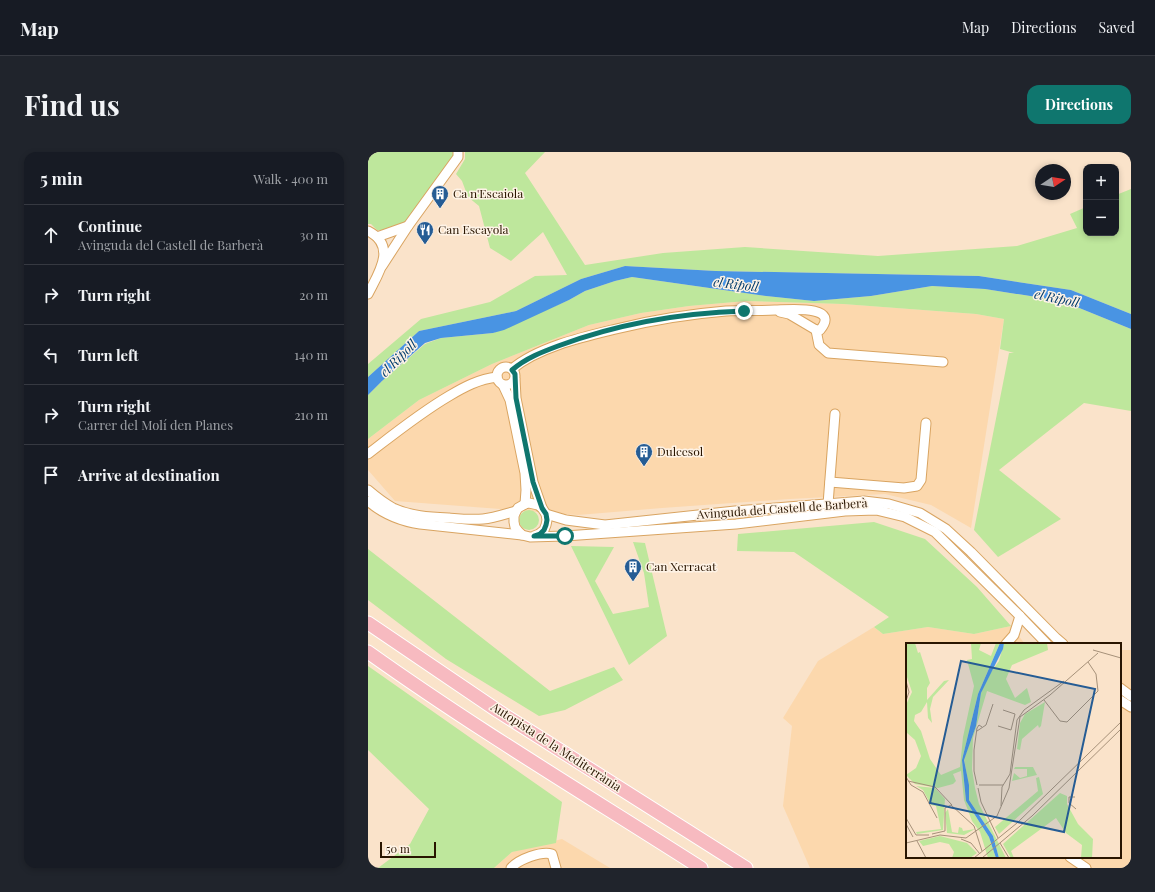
<!DOCTYPE html>
<html lang="en">
<head>
<meta charset="utf-8">
<style>
	:root { --surface:#171b24; --page:#20242c; --text:#f1f3f6; --muted:#9ea1a6; --line:#363941; --accent:#0f766e }
	body { margin:0; font-family:"Playfair Display",serif; background:var(--page); color:var(--text) }
	.controls { position:absolute; right:12px; top:12px; display:grid; overflow:hidden; border-radius:8px; box-shadow:0 2px 6px #0003 }
	.controls button { width:36px; height:36px; display:grid; place-items:center; padding:0; border:0; border-bottom:1px solid var(--line); background:var(--surface); color:var(--text); font:20px sans-serif }
	.compass { position:absolute; left:667px; top:12px; width:36px; height:36px; border-radius:50%; background:var(--surface); box-shadow:0 2px 6px #0003; rotate:78deg }
	.scale { position:absolute; left:12px; bottom:10px; width:56px; box-sizing:border-box; padding-left:4px; border:2px solid #291500; border-top:0; font-size:11px; line-height:14px; white-space:nowrap; color:#291500; -webkit-text-stroke:3px #fef3e6; paint-order:stroke }
	.stop { position:absolute; width:12px; height:12px; margin:-9px; border:3px solid #0f766e; border-radius:50%; background:#fff }
	.stop.end { background:#0f766e; border-color:#fff; box-shadow:0 1px 4px #0008 }
	.list { margin:0; padding:0; list-style:none }
	h2 { display:flex; justify-content:space-between; align-items:center; height:52px; margin:0; padding:0 16px; font-size:17px }
	h2 small { font-size:13px; font-weight:400; color:var(--muted) }
	.list li { display:grid; grid-template-columns:26px 1fr auto; gap:12px; align-items:center; box-sizing:border-box; height:60px; padding:0 16px; border-top:1px solid var(--line) }
	.list b { display:block; font-size:15px; white-space:nowrap }
	.list p { margin:0; font-size:13px; white-space:nowrap; color:var(--muted) }
	.list em { font-size:13px; font-style:normal; color:var(--muted) }
	.icon { flex:none; width:22px; height:22px; fill:none; stroke:currentColor; stroke-width:2; stroke-linecap:round; stroke-linejoin:round }
	.map { position:relative; flex:none; width:763px; height:716px; overflow:hidden; border-radius:12px }
	header { display:flex; align-items:center; gap:24px; box-sizing:border-box; height:56px; padding:0 20px; background:var(--surface); border-bottom:1px solid var(--line) }
	header strong { font-size:19px }
	nav { display:flex; gap:22px; margin-inline-start:auto; font-size:14px }
	.intro { display:flex; align-items:center; justify-content:space-between; box-sizing:border-box; height:96px; padding:0 24px }
	h1 { margin:0; font-size:28px }
	.button { padding:10px 18px; border-radius:12px; background:var(--accent); color:#fff; font-size:14px; font-weight:700 }
	main { display:flex; gap:24px; padding:0 24px }
	aside { flex:1; background:var(--surface); border-radius:12px; box-shadow:0 2px 6px #0003 }
	.map>svg:first-child { display:block }
	.built { fill:#fcd8ad }
	.green { fill:#bee79c }
	.water { fill:#4994e3 }
	.lines { fill:none; stroke-linecap:round; stroke-linejoin:round }
	.minor-casing { stroke:#d9a461; stroke-width:11 }
	.highway-casing { stroke:#fff; stroke-width:15 }
	.minor { stroke:#fff; stroke-width:9 }
	.highway { stroke:#f7bac0; stroke-width:13 }
	.route { stroke:#0f766e; stroke-width:5 }
	.labels { text-anchor:middle; stroke-width:3; stroke-linejoin:round; paint-order:stroke }
	.poi-label { font-size:12px; fill:#291500; stroke:#fef3e6; text-anchor:start }
	.street-label { font-size:12px; fill:#291500; stroke:#fef3e6 }
	.water-label { font-size:13px; font-style:italic; fill:#023b6d; stroke:#fef3e6 }
	.inset-road { fill:none; stroke:#a69179; stroke-width:1 }
	.view { fill:#255c94; fill-opacity:0.15; stroke:#255c94; stroke-width:2 }
	.inset-edge { fill:none; stroke:#291500; stroke-width:2 }
</style>
</head>
<body>
<header>
<strong>Map</strong>
<nav><a>Map</a><a>Directions</a><a>Saved</a></nav>
</header>
<div class="intro"><h1>Find us</h1><a class="button">Directions</a></div>
<main>
<aside>
<h2>5 min<small>Walk · 400 m</small></h2>
<ul class="list">
<li><svg class="icon" aria-label="ahead" viewBox="0 0 24 24"><path d="M12 20V5M6 11l6-6 6 6"/></svg><div><b>Continue</b><p>Avinguda del Castell de Barberà</p></div><em>30 m</em></li>
<li><svg class="icon" aria-label="right" viewBox="0 0 24 24"><path d="M7 20v-9h11M14 6l5 5-5 5"/></svg><div><b>Turn right</b></div><em>20 m</em></li>
<li><svg class="icon" aria-label="left" viewBox="0 0 24 24"><path d="M17 20v-9H6M10 6l-5 5 5 5"/></svg><div><b>Turn left</b></div><em>140 m</em></li>
<li><svg class="icon" aria-label="right" viewBox="0 0 24 24"><path d="M7 20v-9h11M14 6l5 5-5 5"/></svg><div><b>Turn right</b><p>Carrer del Molí den Planes</p></div><em>210 m</em></li>
<li><svg class="icon" aria-label="arrive" viewBox="0 0 24 24"><path d="M6 21V4h12l-3 4 3 4H6"/></svg><div><b>Arrive at destination</b></div></li>
</ul>
</aside>
<div class="map">
<svg width="763" height="716" viewBox="0 0 763 716">
	<rect width="100%" height="100%" fill="#fae3ca"/>
	<g class="built">
		<polygon points="378,149 475,152 608,162 636,167 603,376 563,353 517,342 422,347 294,356 210,363 27,349 0,318 0,287 51,248 124,212 221,173 273,161 321,154"/>
		<polygon points="643,474 657,492 539,492 539,705 752,705 752,498 763,498 763,716 442,716 415,654 424,574 415,566 450,509 506,475 515,482 560,475 606,482"/>
		<polygon points="194,687 242,716 126,716 144,700"/>
	</g>
	<g class="green">
		<polygon points="0,0 86,0 85,7 38,70 16,79 9,78 3,72 0,72"/>
		<polygon points="97,0 177,0 157,21 217,113 295,101 377,95 510,104 649,94 709,76 702,62 718,55 718,81 748,81 748,43 763,37 763,162 703,138 611,124 348,119 257,114 213,127 148,159 51,179 0,225 0,212 53,167 122,150 167,124 199,123 175,80 143,109 122,96 111,54 100,45 94,29 88,22 97,7"/>
		<polygon points="264,125 398,144 446,149 503,144 564,134 617,137 694,149 763,177 763,259 716,251 631,318 693,367 630,405 606,378 641,201 646,201 632,197 636,167 608,162 475,152 378,149 321,154 273,161 221,173 124,212 51,248 0,287 0,243 14,229 57,192 73,186 125,181 201,148 217,139 247,129"/>
		<circle cx="161" cy="368" r="10"/>
		<polygon points="506,370 557,387 609,435 643,474 606,482 560,475 515,482 506,475 521,465 426,400 369,399 370,382"/>
		<polygon points="265,390 277,391 299,484 261,513 203,394 246,395 227,429 245,462 281,455 276,421"/>
		<polygon points="0,397 182,539 246,515 255,528 197,558 171,564 78,507 0,448"/>
		<polygon points="0,514 194,650 188,691 144,700 126,716 10,716 42,692 61,657 0,598"/>
	</g>
	<polygon class="water" points="257,114 348,119 611,124 703,138 763,162 763,177 694,149 617,137 564,134 503,144 446,149 398,144 264,125 247,129 217,139 201,148 136,178 125,181 73,186 57,191 14,229 0,243 0,225 51,179 148,159 213,127"/>
	<g class="lines">
		<defs>
			<g id="minor">
				<path d="M0,79c30,15 10,43 0,63"/>
				<polyline points="9,85 40,74"/>
				<polyline points="14,114 40,74 90,5 90,0"/>
				<polyline points="412,160 421,162 448,178"/>
				<polyline points="448,178 451,193 460,201 575,210"/>
				<circle cx="138" cy="224" r="9"/>
				<path d="M144,217c26,-22 71,-32 104,-40 36,-9 73,-15 110,-18 16,-1 33,0 49,-1 11,0 67,-6 45,20h-4"/>
				<polyline points="147,227 148,246 165,330 174,356"/>
				<polyline points="135,233 142,248 157,321 158,338 157,352"/>
				<path d="M0,302c26,-20 52,-41 81,-58 15,-9 30,-17 48,-19"/>
				<polyline points="462,330 536,336 549,334 553,328 558,271"/>
				<path d="M0,338c7,6 16,13 25,18 17,8 37,9 56,10 12,1 23,2 34,1 11,-1 22,-5 33,-8"/>
				<path d="M0,349c15,13 32,20 52,23l102,11"/>
				<polyline points="460,352 467,262"/>
				<polyline points="178,362 198,368 237,373 367,359 496,349 521,352 552,361 578,377 603,400 688,486 695,492"/>
				<polyline points="166,384 171,382 176,378 178,373 179,368 178,362 174,356 170,353 161,351 157,352 150,356 148,359 146,364 146,370 147,375 150,379 154,383 162,385 197,384 368,372 477,359 508,358 537,365 567,380 652,464 679,492"/>
				<polyline points="638,492 646,483 652,464"/>
				<polyline points="752,536 763,544"/>
				<polyline points="752,548 763,555"/>
				<polyline points="702,705 718,716"/>
				<path d="M143,716c8,-9 30,-17 41,-14l4,14"/>
			</g>
			<g id="highway">
				<polyline points="0,471 130,559 378,716"/>
				<path d="M0,500c108,77 222,145 333,216"/>
			</g>
		</defs>
		<use href="#minor" class="minor-casing"/>
		<use href="#highway" class="highway-casing"/>
		<use href="#minor" class="minor"/>
		<use href="#highway" class="highway"/>
	</g>
	<g class="lines">
		<path class="route" d="M197,384h-31l6,-2 4,-4 2,-5 1,-5 -1,-6 -4,-6 -9,-26 -17,-84 -1,-24 -3,-4c14,-12 30,-18 46,-24 59,-22 123,-33 186,-35"/>
	</g>
	<defs>
		<symbol id="building-pin" viewBox="-11 -11 22 30"><path d="M0 17L-7.5 6A9.5 9.5 0 1 1 7.5 6Z" fill="#255c94" stroke="#fef3e6"/><path d="M-4-6H4V6H1V3H-1V6H-4ZM-2.5-4.3h1.7v1.8h-1.7ZM.8-4.3h1.7v1.8H.8ZM-2.5-1h1.7V.8h-1.7ZM.8-1h1.7V.8H.8Z" fill="#fff"/></symbol>
		<symbol id="restaurant-pin" viewBox="-11 -11 22 30"><path d="M0 17L-7.5 6A9.5 9.5 0 1 1 7.5 6Z" fill="#255c94" stroke="#fef3e6"/><path d="M-5-6h1v4h1v-4h1v4h1v-4h1v5L-1.5 .5V6h-2V.5L-5-1ZM5-6V6H3V1.5H1.5Q1.5-4 5-6Z" fill="#fff"/></symbol>
	</defs>
	<g fill-rule="evenodd">
		<use href="#building-pin" x="62" y="32" width="20" height="27"/>
		<use href="#restaurant-pin" x="47" y="68" width="20" height="27"/>
		<use href="#building-pin" x="266" y="290" width="20" height="27"/>
		<use href="#building-pin" x="255" y="405" width="20" height="27"/>
	</g>
	<g class="labels">
		<g class="poi-label">
			<text x="85" y="46">Ca n'Escaiola</text>
			<text x="70" y="82">Can Escayola</text>
			<text x="289" y="304">Dulcesol</text>
			<text x="278" y="419">Can Xerracat</text>
		</g>
		<g class="street-label">
			<text transform="translate(414 357) rotate(-4)" y="4">Avinguda del Castell de Barberà</text>
			<text transform="translate(188 595) rotate(33)" y="4">Autopista de la Mediterrània</text>
		</g>
		<g class="water-label">
			<text transform="translate(368 132) rotate(7)" y="5">el Ripoll</text>
			<text transform="translate(689 146) rotate(12)" y="5">el Ripoll</text>
			<text transform="translate(30 206) rotate(-45)" y="5">el Ripoll</text>
		</g>
	</g>
	<g transform="translate(538 491)">
		<rect width="215" height="215" fill="#fae3ca"/>
		<path d="M0,0h9l3,10 2,-1 10,31 -3,5v12l17,-19 5,-1 -16,17 -3,12 2,14 -4,-5 -1,-16 -6,10 -6,3 -1,6 7,10 9,28 11,16 19,-8 3,-30 11,-51 -7,-26 5,-1 -1,-16h10l-2,7 12,6 5,-13h4l-22,51 -16,66 4,41 23,36 7,21h-8l-8,-26 -8,-11 -8,-21 -3,-29 -8,3 3,7 -3,3 -15,4 -23,-4 -9,-9 10,-7 5,-12 -6,-16 -9,-8v-27l6,-13 -6,-18zM98,0h43l1,7 -36,15 -6,14 9,19 12,-10 4,14 -6,3 -38,-14 -14,47 -1,31 3,19 4,16 27,54h-7l-6,-22 -24,-36v-13l-5,-28 12,-33 5,-33 5,-14 13,-18zM139,59l-4,24 -2,2 -1,-3 -16,14 -2,11 -3,-1 3,-26 5,-9zM109,124h18l4,8 -25,6 2,-8 6,5 7,-2v-7h-13zM133,134l4,17 -44,40 -4,-7 43,-36 -2,-13zM10,143l19,2 10,11 -2,31 -26,4 -1,-2 25,-3 -5,-23 -5,-1 -8,-15zM154,150l7,3v8l11,20 15,15 -1,19h-11l1,-13 -16,-12 -10,-15 -45,33 3,7h-3l-8,-14zM42,166l4,23 6,1 1,-6 3,1 1,3 12,-2 -11,6 -17,-2 -2,-20zM34,193l27,7 10,10 -7,5h-18l2,-6 -5,-8 -9,-2 -17,4 -4,-5z" fill="#bee79c"/>
		<path d="M94,0h4l-1,6 -22,44 -5,33 -12,34 5,25v15l24,36 6,22h-3l-7,-21 -23,-36 -4,-41 16,-66z" fill="#4994e3"/>
		<path class="inset-road" d="M187,7l28,8M0,38l3,11 -3,9M138,57l16,21 7,1 31,-31 -2,-17 -8,-12M97,67l12,4 -4,16M92,83l13,4M71,88l9,-6 7,-21M0,134l5,8 12,7 14,26M2,138l27,6 17,18M71,142l-3,-14v-21l3,-22 2,-3 3,2M73,142h24M72,145l3,14 17,36M169,154h-6v6l7,6M95,163l1,-19 8,-13 7,-54 7,-10 40,-29M0,175l10,17M0,181l7,13M26,191l13,-3v-23l6,-3 23,21 8,25M10,192h13M55,196l10,4 9,11M11,198l9,17M0,200l34,-8 26,3 31,-22 12,-28 11,-71 30,-22 48,-42M94,200l9,15M68,215l43,-35 104,-101M76,215l50,-42 89,-87"/>
		<path class="view" d="M55,18l134,28 -31,143 -134,-29z"/>
		<rect width="215" height="215" class="inset-edge"/>
	</g>
</svg>
<div class="controls">
<button>+</button>
<button>−</button>
</div>
<svg class="compass" viewBox="-18 -18 36 36"><path d="M0-13l5 13h-10z" fill="#e53935"/><path d="M0 13l5-13h-10z" fill="#9ea1a6"/></svg>
<div class="scale">50 m</div>
<div class="stop" style="left:197px;top:384px"></div>
<div class="stop end" style="left:376px;top:159px"></div>
</div>
</main>
</body>
</html>
